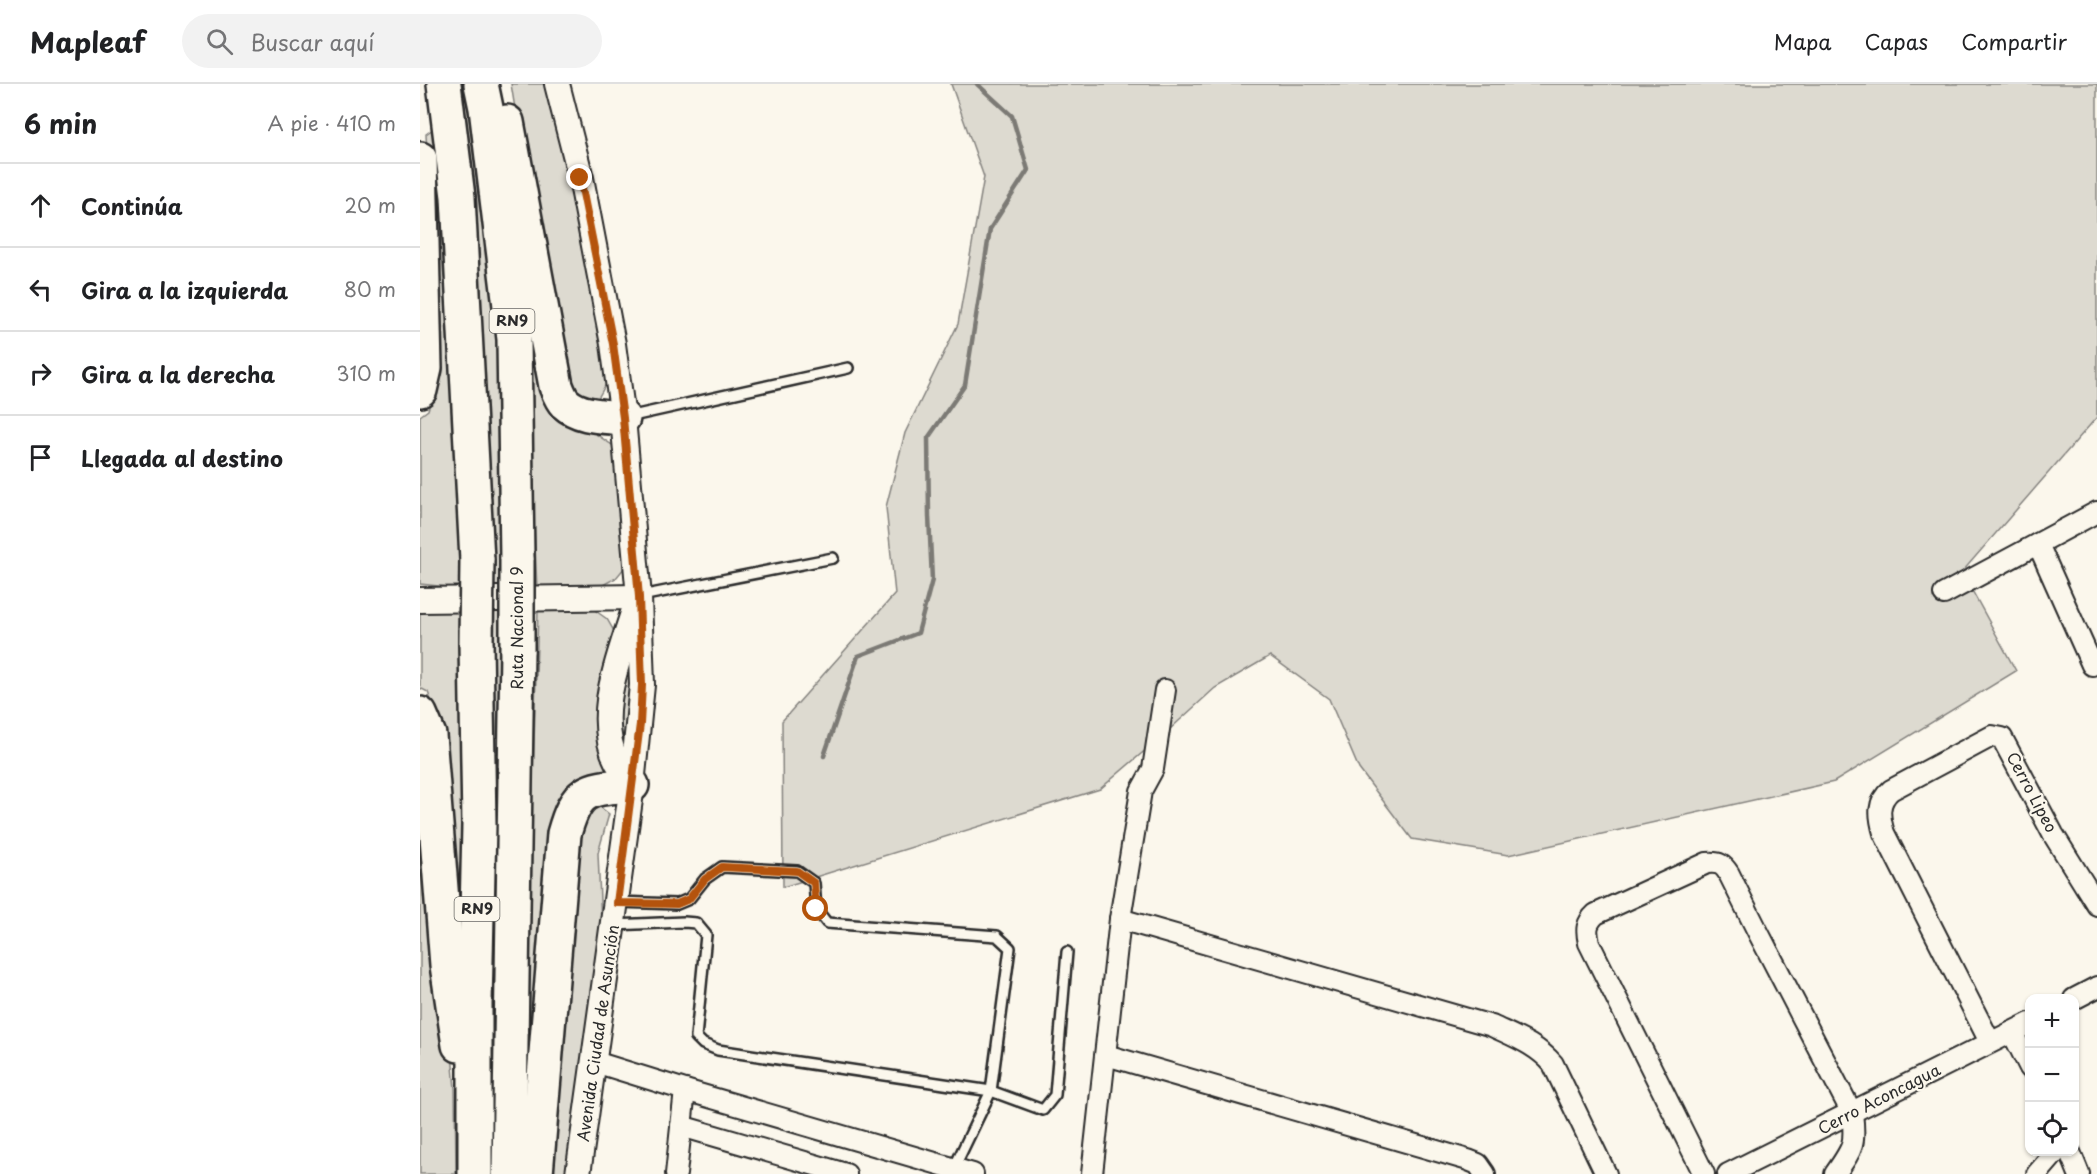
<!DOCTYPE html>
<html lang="es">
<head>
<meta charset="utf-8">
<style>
	:root { --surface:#fff; --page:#f2f2f2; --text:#202124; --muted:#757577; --line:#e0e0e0 }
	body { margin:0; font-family:"Playpen Sans",sans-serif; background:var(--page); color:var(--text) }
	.controls { position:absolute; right:18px; bottom:18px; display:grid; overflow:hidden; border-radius:12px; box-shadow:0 2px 4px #0004 }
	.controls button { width:54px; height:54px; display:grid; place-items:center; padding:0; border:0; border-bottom:2px solid var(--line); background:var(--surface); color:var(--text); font:30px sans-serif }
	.stop { position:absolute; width:18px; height:18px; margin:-14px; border:4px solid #b45309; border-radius:50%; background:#fff }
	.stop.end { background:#b45309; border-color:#fff; box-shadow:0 2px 6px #0008 }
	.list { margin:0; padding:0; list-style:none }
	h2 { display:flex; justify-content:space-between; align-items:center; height:78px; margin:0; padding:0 24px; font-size:26px }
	h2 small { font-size:20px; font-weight:400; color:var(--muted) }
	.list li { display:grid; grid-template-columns:39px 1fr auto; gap:18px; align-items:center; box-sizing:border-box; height:84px; padding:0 24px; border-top:2px solid var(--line) }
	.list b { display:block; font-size:22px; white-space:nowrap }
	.list em { font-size:20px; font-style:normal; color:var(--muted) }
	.icon { flex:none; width:33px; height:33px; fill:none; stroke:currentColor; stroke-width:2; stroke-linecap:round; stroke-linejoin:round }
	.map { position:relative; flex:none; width:1677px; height:1090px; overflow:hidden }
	header { display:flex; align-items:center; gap:36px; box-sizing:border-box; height:84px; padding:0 30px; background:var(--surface); border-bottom:2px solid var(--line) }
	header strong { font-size:28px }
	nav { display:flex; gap:33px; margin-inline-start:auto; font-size:21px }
	.search { width:420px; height:54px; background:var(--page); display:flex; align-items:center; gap:15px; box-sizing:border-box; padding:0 21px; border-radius:33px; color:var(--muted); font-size:22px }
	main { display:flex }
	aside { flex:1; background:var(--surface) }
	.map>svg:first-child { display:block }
	.green { fill:#dddad0; stroke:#84827e; stroke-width:1.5 }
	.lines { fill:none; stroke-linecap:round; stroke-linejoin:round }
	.stream { stroke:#7b7a75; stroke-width:4.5 }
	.service-casing { stroke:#2b2b2b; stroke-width:14 }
	.minor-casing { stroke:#2b2b2b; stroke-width:24 }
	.tertiary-casing { stroke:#2b2b2b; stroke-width:28 }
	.motorway-casing { stroke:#2b2b2b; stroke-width:38 }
	.service { stroke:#fbf7ec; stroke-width:9 }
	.minor { stroke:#fbf7ec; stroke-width:20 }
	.tertiary { stroke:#fbf7ec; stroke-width:24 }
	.motorway { stroke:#fbf7ec; stroke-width:33 }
	.motorway-bridge-casing { stroke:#2b2b2b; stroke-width:38; stroke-linecap:butt }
	.motorway-bridge { stroke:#fbf7ec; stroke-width:33 }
	.route { stroke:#b45309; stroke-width:8 }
	.labels { text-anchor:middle; stroke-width:4.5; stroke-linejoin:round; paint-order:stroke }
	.shield { fill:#fbf7ec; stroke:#696865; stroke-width:1.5 }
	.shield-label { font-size:15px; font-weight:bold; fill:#2b2b2b }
	.street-label { font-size:16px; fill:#2b2b2b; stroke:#fbf7ec }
</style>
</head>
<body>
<header>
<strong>Mapleaf</strong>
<div class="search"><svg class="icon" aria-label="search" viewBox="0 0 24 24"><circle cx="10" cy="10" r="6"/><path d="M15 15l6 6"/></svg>Buscar aquí</div>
<nav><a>Mapa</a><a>Capas</a><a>Compartir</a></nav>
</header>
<main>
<aside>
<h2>6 min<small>A pie · 410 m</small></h2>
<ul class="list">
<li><svg class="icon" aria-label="ahead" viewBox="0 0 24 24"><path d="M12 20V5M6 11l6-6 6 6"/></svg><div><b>Continúa</b></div><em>20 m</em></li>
<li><svg class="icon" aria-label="left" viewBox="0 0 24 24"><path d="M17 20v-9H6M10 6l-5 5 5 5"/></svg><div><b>Gira a la izquierda</b></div><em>80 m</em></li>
<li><svg class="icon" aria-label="right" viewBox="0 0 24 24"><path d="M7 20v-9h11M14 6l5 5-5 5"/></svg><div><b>Gira a la derecha</b></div><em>310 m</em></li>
<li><svg class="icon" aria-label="arrive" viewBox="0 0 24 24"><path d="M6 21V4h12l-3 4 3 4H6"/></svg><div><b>Llegada al destino</b></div></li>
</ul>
</aside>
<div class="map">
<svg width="1677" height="1090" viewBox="0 0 1677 1090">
	<rect width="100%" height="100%" fill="#fbf7ec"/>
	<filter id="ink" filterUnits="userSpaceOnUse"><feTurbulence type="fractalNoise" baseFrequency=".0167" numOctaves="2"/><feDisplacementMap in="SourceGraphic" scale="12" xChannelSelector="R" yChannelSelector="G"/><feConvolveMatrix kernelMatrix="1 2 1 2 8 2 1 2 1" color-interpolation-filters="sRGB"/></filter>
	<g filter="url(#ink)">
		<g class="green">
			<polygon points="34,0 49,0 78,216 89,405 83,1090 62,1090 74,533 68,349 56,182"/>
			<polygon points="91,0 124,0 152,106 188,276 186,300 174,321 152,311 137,281"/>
			<polygon points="531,0 1677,0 1677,333 1542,488 1596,587 1414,698 1088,771 992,755 939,685 909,615 850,572 795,604 749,646 680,705 363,803 362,637 475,510 466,423 485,349 538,240 564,93"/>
			<polygon points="83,32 143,328 195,363 205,483 196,494 179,503 117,504 106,265"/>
			<polygon points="13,45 38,265 47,505 0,500 0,332 8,326 15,303 14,209 6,50"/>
			<polygon points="173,525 187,535 195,549 198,685 154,707 101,1090 118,526"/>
			<polygon points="47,526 42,900 18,636 8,608 0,604 0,527"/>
			<polygon points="214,555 205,677 200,656 197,605"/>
			<polygon points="0,645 5,655 35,1005 36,1090 0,1090"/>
			<polygon points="180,723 189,730 178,769 183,888 151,1090 125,1090 151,752 170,724"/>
		</g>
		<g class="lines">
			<polyline class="stream" points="404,672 438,572 498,549 512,496 509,432 508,354 545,301 570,145 608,86 592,32 557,0"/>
			<defs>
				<g id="service">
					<polyline points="208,333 428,284"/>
					<polyline points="221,512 413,474"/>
					<polyline points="197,818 257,820 269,815 285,795 302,783 377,787 394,799 396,825 407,839 577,852 590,864 571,1007 534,1084"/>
					<polyline points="193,841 264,838 276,839 286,851 276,953 283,960 298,966 571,1007 623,1026 635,1011 647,868"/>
				</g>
				<g id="minor">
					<polyline points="1618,460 1672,581"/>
					<polyline points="1524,510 1677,428"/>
					<path d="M700,835l372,107c23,11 45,19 61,38l53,110"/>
					<polyline points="1654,915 1677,903"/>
					<polyline points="1592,948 1610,984"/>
					<path d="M1570,958l-106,-209c-5,-17 -7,-31 7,-43l101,-54 10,2 51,96 44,71"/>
					<polyline points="686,971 1048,1076 1058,1080 1065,1090"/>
					<polyline points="175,978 265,1006 553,1090"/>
					<polyline points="261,1042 426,1090"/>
					<polyline points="1650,1068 1659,1090"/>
					<polyline points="256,1090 265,1006"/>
					<polyline points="672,1090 700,835 721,707 733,685 745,606"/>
					<path d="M1284,1090l-115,-231c-3,-13 -3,-20 7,-29l111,-51c12,-1 16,1 22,11l30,60 93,179c4,32 1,35 -17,61"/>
					<polyline points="1308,1090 1610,939"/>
					<polyline points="1617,1090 1636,1068"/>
				</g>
				<g id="tertiary">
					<polyline points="137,0 161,94 193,260 203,334 219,513 222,601 212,701 158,1090"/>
					<polyline points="0,516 219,513"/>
					<path d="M212,701c-5,-8 -10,-15 -15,-23 -23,-46 2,-104 16,-149"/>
				</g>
				<g id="motorway">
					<polyline points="24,0 38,113 57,476"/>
					<polyline points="61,0 66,24 94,255 97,476"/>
					<path d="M87,38l49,264c2,5 5,13 9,17 15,14 39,13 58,15"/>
					<polyline points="0,75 5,284 0,306"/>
					<polyline points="0,630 9,651 27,881 39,961"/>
					<polyline points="55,1090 55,920 59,741 56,559"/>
					<polyline points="89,1090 97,566"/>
					<path d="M116,1090l28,-340c13,-47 24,-45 68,-49"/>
				</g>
			</defs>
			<use href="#service" class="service-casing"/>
			<use href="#minor" class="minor-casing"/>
			<use href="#tertiary" class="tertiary-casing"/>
			<use href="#motorway" class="motorway-casing"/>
			<use href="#service" class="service"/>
			<use href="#minor" class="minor"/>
			<use href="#tertiary" class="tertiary"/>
			<use href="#motorway" class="motorway"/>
			<defs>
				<g id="motorway-bridge">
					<polyline points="97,476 97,566"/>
					<polyline points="56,559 57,476"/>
				</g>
			</defs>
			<use href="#motorway-bridge" class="motorway-bridge-casing"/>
			<use href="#motorway-bridge" class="motorway-bridge"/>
		</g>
	</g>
	<g class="lines" filter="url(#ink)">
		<polyline class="route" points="160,94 193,260 203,334 219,513 222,601 220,640 197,819 257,820 269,815 285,795 302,783 377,787 394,799 396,825"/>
	</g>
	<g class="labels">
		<g class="shield">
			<rect x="69.5" y="225" width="45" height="24" rx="4.5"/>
			<rect x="34.5" y="813" width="45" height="24" rx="4.5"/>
		</g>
		<g class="shield-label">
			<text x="92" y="242">RN9</text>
			<text x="57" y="830">RN9</text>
		</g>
		<g class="street-label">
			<text transform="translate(97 544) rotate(-90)" y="6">Ruta Nacional 9</text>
			<text transform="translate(1612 708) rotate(62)" y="6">Cerro Lipeo</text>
			<text transform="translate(178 949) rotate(-82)" y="6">Avenida Ciudad de Asunción</text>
			<text transform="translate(1459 1015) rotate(-27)" y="6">Cerro Aconcagua</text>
		</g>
	</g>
</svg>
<div class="controls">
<button>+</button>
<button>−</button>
<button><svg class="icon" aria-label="locate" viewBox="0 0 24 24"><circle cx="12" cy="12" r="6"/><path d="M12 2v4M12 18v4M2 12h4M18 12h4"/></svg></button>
</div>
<div class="stop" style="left:396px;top:825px"></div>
<div class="stop end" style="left:160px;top:94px"></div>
</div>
</main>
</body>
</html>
